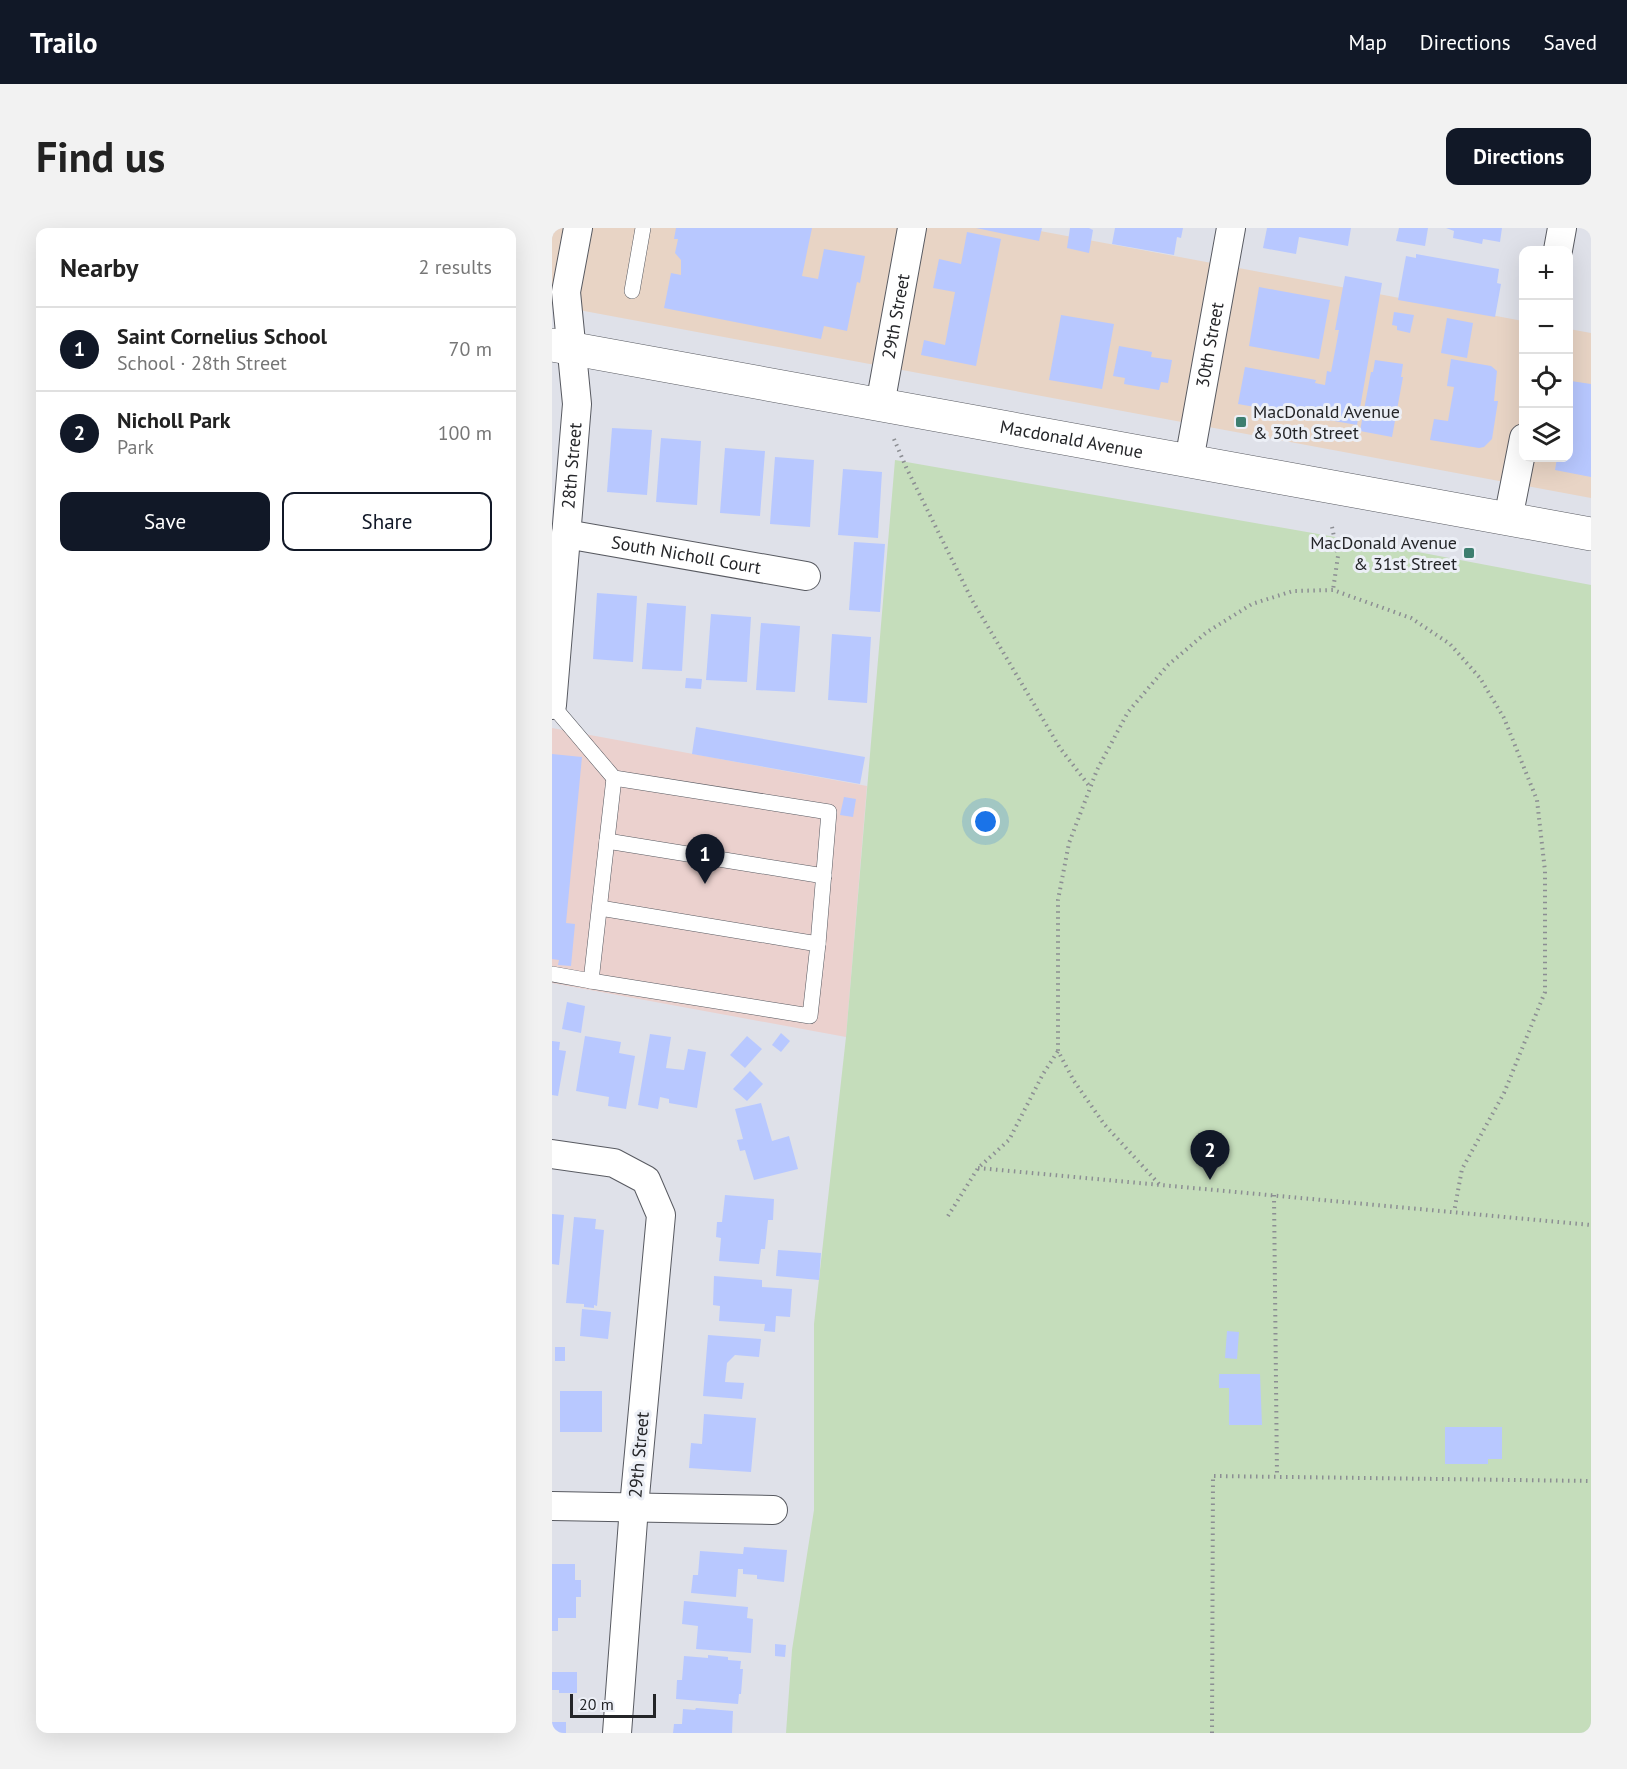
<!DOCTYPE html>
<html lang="en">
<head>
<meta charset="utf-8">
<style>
	:root { --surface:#fff; --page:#f2f2f2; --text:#222; --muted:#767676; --line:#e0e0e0; --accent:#111827 }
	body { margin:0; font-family:"PT Sans",sans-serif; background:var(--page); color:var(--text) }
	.controls { position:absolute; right:18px; top:18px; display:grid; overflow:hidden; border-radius:12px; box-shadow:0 6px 24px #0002 }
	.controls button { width:54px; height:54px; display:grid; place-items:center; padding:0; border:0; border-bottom:2px solid var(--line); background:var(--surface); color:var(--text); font:30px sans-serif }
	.scale { position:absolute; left:18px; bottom:15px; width:86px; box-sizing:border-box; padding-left:6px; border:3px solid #242528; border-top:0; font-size:16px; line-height:21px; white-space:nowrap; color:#242528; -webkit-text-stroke:4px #eceff6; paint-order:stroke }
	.you { position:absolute; left:434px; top:594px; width:21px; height:21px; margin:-15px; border:4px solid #fff; border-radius:50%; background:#1a73e8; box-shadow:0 0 0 9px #1a73e833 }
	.badge { display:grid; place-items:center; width:39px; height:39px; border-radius:50%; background:var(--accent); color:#fff; font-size:20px; font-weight:700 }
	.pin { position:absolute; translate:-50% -50px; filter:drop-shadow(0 2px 3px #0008) }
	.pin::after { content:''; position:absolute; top:32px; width:21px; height:18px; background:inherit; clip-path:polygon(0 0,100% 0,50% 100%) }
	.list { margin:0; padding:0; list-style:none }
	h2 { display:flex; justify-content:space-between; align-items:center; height:78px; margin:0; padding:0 24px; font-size:26px }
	h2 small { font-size:20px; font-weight:400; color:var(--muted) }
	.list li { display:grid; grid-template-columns:39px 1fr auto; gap:18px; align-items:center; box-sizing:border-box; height:84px; padding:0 24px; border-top:2px solid var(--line) }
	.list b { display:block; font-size:22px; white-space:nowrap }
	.list p { margin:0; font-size:20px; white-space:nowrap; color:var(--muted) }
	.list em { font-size:20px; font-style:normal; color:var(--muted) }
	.actions { display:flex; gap:12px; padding:18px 24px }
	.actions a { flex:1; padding:14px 0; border:2px solid var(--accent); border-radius:12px; text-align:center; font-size:21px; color:var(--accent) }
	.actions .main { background:var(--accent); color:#fff }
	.icon { flex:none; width:33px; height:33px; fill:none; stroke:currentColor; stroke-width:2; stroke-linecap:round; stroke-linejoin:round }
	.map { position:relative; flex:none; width:1039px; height:1505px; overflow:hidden; border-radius:12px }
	header { display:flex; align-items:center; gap:36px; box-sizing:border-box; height:84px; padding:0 30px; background:var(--accent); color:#fff }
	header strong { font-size:28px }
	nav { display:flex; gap:33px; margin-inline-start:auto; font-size:21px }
	.intro { display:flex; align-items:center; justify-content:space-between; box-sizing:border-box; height:144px; padding:0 36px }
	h1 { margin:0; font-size:42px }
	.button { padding:15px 27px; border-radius:12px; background:var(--accent); color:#fff; font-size:21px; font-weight:700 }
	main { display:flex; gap:36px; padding:0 36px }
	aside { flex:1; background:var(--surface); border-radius:12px; box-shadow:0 6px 24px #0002 }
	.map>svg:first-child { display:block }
	.commercial { fill:#e8d4c5 }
	.education { fill:#ebd1ce }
	.green { fill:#c5ddbb }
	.building { fill:#b8c8ff }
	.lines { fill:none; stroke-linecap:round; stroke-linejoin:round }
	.lane-casing { stroke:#585a61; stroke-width:16 }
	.street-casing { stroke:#585a61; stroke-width:30 }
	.secondary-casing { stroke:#585a61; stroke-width:34 }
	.path { stroke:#8c8e93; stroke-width:4; stroke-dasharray:1.5 4.5; stroke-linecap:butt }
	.lane { stroke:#fff; stroke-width:15 }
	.street { stroke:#fff; stroke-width:28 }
	.secondary { stroke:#fff; stroke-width:33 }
	.poi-dot { fill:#3d7e6f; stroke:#eceff6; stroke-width:2 }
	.labels { text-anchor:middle; stroke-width:6; stroke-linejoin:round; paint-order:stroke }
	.street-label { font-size:18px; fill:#242528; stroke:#eceff6 }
	.poi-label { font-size:18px; fill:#242528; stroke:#eceff6; text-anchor:start }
</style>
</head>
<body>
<header>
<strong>Trailo</strong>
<nav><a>Map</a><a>Directions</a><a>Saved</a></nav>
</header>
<div class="intro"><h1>Find us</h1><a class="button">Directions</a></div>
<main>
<aside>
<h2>Nearby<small>2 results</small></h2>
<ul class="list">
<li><span class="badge">1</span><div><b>Saint Cornelius School</b><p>School · 28th Street</p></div><em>70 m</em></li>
<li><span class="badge">2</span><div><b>Nicholl Park</b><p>Park</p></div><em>100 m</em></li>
</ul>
<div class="actions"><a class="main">Save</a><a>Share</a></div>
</aside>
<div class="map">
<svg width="1039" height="1505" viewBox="0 0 1039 1505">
	<rect width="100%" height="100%" fill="#dfe1e9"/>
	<polygon class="commercial" points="0,0 472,0 971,93 972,230 1017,230 1017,101 1039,105 1039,270 0,77"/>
	<polygon class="education" points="0,500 315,558 294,809 0,755"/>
	<polygon class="green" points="343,232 829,317 1039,357 1039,1505 234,1505 240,1422 262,1282 262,1096 294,809"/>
	<g class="building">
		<polygon points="124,0 260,0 250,48 266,51 272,21 313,28 308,55 305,54 295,103 272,98 269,111 112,80 119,45 129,47 129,32 123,25 126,11 122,11"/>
		<polygon points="424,0 490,0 487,13"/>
		<polygon points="518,0 537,0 541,2 537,25 515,20"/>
		<polygon points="563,0 631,0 629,10 625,9 622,27 560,16"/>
		<polygon points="715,0 799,0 796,18 747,9 744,26 711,20"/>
		<polygon points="847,0 876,0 873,18 844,13"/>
		<polygon points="894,0 950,0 948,14 931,11 930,16 901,10 902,3"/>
		<polygon points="415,4 449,11 424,138 369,127 372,112 393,117 403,64 381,60 387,31 409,36"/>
		<polygon points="864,26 947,41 945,55 949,56 943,89 846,72 854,28 864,30"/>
		<polygon points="793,48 830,55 805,197 686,176 693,139 764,152 763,155 773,157 775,143 779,144 787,102 783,102"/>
		<polygon points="707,59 778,72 767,131 697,118"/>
		<polygon points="842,84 862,87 858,105 845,102 845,98 840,97"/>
		<polygon points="509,87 562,96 550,161 497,152"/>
		<polygon points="895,90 921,95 915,130 889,125"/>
		<polygon points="567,118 600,124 599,129 620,132 616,155 609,154 607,162 572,156 573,150 561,148"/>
		<polygon points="899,131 939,138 945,143 942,173 946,173 940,211 932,219 927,220 878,212 882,191 896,193 902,159 895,158"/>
		<polygon points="823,132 851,136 849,149 851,149 840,209 808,203 819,144 821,144"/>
		<polygon points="1019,153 1039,156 1039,249 1003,242 1005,230 1017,230 1017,165"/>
		<polygon points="60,200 100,202 95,267 55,264"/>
		<polygon points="109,210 149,213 145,277 104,274"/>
		<polygon points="173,220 213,223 208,288 168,285"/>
		<polygon points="223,229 262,232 258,299 218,296"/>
		<polygon points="291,241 330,244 326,310 286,307"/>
		<polygon points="302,314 333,316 328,384 297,382"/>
		<polygon points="45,365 85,368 81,434 41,431"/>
		<polygon points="95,375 134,378 130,443 90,441"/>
		<polygon points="159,386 199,389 195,454 154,452"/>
		<polygon points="209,395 248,398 243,464 204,462"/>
		<polygon points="280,406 319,409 315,475 276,472"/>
		<polygon points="134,450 150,451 149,461 133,460"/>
		<polygon points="144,499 313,529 308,556 140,526"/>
		<polygon points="0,526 30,529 14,695 23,696 19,738 6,737 7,732 0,731"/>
		<polygon points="292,569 304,571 301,589 288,587"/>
		<polygon points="15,774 33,778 29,805 10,801"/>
		<polygon points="229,805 238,813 229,824 220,817"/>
		<polygon points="98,806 119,809 114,840 132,842 136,821 154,824 145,880 117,875 117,871 108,869 106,881 86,877"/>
		<polygon points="33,808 69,814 67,825 83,828 74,881 56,878 57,869 24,863"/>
		<polygon points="195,808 210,821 193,840 178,827"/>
		<polygon points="0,813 8,814 7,822 14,823 6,868 0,867"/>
		<polygon points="198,843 211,856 195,873 181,861"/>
		<polygon points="209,875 220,913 237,908 246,941 202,952 193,922 188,923 185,912 191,911 183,881"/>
		<polygon points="173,967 222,971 221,992 216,992 213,1021 209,1021 207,1036 167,1033 169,1010 164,1009 165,994 170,994"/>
		<polygon points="0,986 12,987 7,1037 0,1036"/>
		<polygon points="22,989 44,991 43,1001 52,1002 45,1078 42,1077 42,1080 32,1079 32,1076 14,1075"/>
		<polygon points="226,1022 269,1025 267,1052 224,1048"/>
		<polygon points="162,1048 210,1052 210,1059 240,1061 238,1089 224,1088 223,1104 212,1103 213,1096 167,1093 168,1078 161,1077"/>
		<polygon points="30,1081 59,1084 56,1111 28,1108"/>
		<polygon points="675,1103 687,1104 685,1131 673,1130"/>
		<polygon points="156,1107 209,1111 207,1129 183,1127 175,1135 173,1154 192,1155 190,1171 151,1168"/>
		<rect x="3" y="1119" width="10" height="14"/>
		<polygon points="667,1146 708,1146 710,1197 677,1197 677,1160 667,1160"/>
		<rect x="8" y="1163" width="42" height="41"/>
		<polygon points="152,1186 204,1190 199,1244 137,1240 139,1215 150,1216"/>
		<polygon points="893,1199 950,1199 950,1231 936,1231 936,1236 893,1236"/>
		<polygon points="192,1319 235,1322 232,1354 205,1351 205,1347 191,1346 191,1341 186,1341 184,1369 139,1365 141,1347 146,1347 148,1323 191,1326"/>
		<polygon points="0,1336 23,1336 23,1352 29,1352 29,1369 24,1369 24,1390 6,1390 6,1403 0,1403"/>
		<polygon points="132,1373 196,1379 195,1390 201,1391 199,1425 144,1421 146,1398 130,1396"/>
		<polygon points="223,1416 234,1417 233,1429 223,1428"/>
		<polygon points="156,1427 176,1429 176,1432 189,1433 188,1441 191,1441 189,1466 187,1466 186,1476 124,1471 125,1452 130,1452 132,1428 156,1430"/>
		<polygon points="0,1444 25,1444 25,1465 7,1465 7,1462 0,1462"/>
		<polygon points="144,1480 181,1483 180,1505 121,1505 122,1496 130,1496 131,1481 143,1482"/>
		<rect x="0" y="1494" width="14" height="11"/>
	</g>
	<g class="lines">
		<defs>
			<g id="lane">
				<polyline points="80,63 91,0"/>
				<polyline points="0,477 62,550 277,584 266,716"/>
				<polyline points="55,613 272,648"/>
				<polyline points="0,746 39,753 62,550"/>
				<polyline points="39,753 258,788 266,716 48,680"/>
			</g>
			<g id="street">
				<polyline points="1006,22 1010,0"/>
				<path id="s1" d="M328,177l32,-177"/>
				<path id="s2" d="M637,233l42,-233"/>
				<polyline points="956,291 972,210"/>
				<path id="s3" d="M14,306l240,42"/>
				<path id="s4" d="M0,477l25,-301 -11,-112 12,-64"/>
				<polyline points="0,926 62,935 94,952 109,987 82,1279 65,1505"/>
				<polyline points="0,1278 221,1282"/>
			</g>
			<g id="secondary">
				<path id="s5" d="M0,117l1039,189"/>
			</g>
		</defs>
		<use href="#lane" class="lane-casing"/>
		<use href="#street" class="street-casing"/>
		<use href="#secondary" class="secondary-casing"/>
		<g class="path">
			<polyline points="342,211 354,239 420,372 508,520 538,559"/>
			<polyline points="780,299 786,328 781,362"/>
			<polyline points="426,940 1039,997"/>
			<polyline points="607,956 552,896 522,853 506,823 506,672 517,615 545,542 576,484 616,437 655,404 700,376 741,363 781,362 859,390 898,416 928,450 952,490 985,572 993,643 993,764 952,865 910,941 902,984"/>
			<polyline points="722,967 725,1249"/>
			<polyline points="396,988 426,940 457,912 491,846 506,823"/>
			<polyline points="660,1505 661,1248 1039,1253"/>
		</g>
		<use href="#lane" class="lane"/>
		<use href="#street" class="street"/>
		<use href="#secondary" class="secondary"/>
	</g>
	<g class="poi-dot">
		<rect x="683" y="188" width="12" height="12" rx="3"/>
		<rect x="911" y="319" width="12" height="12" rx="3"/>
	</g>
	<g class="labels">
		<g class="street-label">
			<text dy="6" stroke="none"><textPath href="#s1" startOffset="90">29th Street</textPath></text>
			<text dy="6" stroke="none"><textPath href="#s2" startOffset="118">30th Street</textPath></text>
			<text dy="6" stroke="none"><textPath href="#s5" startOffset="528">Macdonald Avenue</textPath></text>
			<text dy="6" stroke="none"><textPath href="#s4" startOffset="240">28th Street</textPath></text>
			<text dy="6" stroke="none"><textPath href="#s3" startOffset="122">South Nicholl Court</textPath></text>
			<text transform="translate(87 1227) rotate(-85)" y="6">29th Street</text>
		</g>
		<g class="poi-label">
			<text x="701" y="190">MacDonald Avenue<tspan x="701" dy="21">&amp; 30th Street</tspan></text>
			<text x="905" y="321" text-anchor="end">MacDonald Avenue<tspan x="905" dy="21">&amp; 31st Street</tspan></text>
		</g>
	</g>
</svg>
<div class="controls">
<button>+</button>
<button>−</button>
<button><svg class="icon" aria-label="locate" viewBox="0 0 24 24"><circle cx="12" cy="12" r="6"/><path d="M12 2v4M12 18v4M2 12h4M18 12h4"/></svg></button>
<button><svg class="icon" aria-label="layers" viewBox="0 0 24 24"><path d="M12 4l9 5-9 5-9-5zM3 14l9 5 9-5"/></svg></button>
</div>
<div class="scale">20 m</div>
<div class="you"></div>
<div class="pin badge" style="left:153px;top:656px">1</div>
<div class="pin badge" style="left:658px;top:952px">2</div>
</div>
</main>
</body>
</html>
